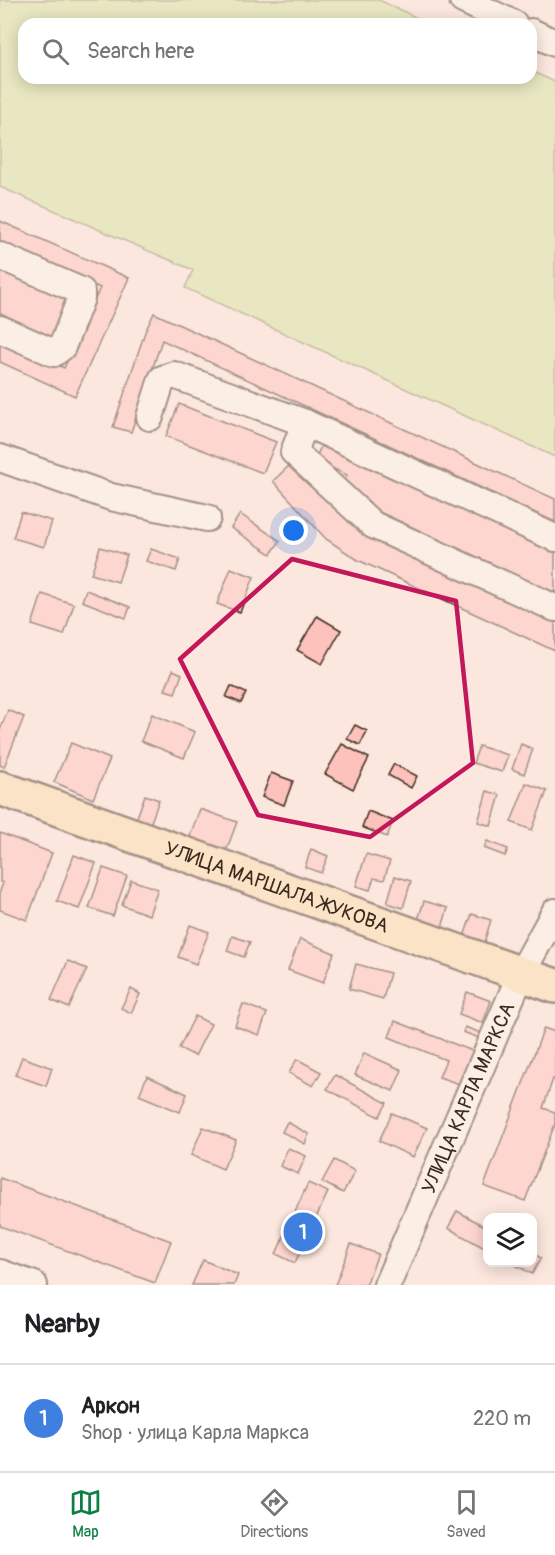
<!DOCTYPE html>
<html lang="en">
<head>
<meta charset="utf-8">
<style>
	:root { --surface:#fff; --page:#f6f6f6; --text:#202124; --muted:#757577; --line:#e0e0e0; --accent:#0b8043 }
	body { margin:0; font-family:Pangolin,sans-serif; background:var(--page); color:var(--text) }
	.controls { position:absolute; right:18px; bottom:18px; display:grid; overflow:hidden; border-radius:12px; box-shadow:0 3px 15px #0003 }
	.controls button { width:54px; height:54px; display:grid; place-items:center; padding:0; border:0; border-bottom:2px solid var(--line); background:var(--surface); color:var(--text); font:30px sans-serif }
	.you { position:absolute; left:294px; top:531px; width:21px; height:21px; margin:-15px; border:4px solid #fff; border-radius:50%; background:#1a73e8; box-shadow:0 0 0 9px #1a73e833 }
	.badge { display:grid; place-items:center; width:39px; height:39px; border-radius:50%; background:var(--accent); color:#fff; font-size:20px; font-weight:700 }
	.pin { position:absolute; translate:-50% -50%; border:3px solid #fff; box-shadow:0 2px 6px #0006 }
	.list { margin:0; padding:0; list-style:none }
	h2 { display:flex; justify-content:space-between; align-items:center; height:78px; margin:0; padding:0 24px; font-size:26px }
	h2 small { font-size:20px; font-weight:400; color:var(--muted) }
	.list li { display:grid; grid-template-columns:39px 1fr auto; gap:18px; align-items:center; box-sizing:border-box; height:108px; padding:0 24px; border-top:2px solid var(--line) }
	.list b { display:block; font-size:22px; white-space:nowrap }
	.list p { margin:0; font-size:20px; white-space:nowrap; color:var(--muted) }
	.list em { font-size:20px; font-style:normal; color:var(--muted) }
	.icon { flex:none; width:33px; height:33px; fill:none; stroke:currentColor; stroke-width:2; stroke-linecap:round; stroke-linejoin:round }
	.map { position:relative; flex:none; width:555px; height:1285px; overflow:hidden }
	.search { position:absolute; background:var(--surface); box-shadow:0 3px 15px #0003; left:18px; right:18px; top:18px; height:66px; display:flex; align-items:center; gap:15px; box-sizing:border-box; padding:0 21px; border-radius:18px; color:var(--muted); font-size:22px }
	.sheet { height:186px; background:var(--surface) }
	nav { display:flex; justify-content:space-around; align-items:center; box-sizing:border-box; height:84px; border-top:2px solid var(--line); background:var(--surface); font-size:16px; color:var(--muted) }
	nav a { display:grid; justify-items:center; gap:3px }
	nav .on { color:var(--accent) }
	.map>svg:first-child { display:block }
	.green { fill:#d0e79d; stroke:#86885e; stroke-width:1.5 }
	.building { fill:#fec2bc; stroke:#3b2a1e; stroke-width:1.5 }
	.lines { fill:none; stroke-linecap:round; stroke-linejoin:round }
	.minor-casing { stroke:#3b2a1e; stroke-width:30 }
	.major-casing { stroke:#3b2a1e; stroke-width:38 }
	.minor { stroke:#fbf7ec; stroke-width:26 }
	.major { stroke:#fbddab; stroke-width:33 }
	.marked { fill:none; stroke:#c2185b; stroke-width:4.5; stroke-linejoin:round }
	.labels { text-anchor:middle; stroke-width:6; stroke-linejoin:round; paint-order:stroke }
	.street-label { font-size:20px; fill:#3b2a1e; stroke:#fbf7ec }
</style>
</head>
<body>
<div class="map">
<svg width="555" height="1285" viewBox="0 0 555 1285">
	<rect width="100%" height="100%" fill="#fce7de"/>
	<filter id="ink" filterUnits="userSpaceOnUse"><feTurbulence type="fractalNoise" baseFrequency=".0167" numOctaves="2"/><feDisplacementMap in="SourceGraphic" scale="12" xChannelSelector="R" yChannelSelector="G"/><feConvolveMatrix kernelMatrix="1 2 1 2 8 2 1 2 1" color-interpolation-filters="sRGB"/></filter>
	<g filter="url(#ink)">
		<polygon class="green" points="0,0 379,0 430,24 24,24 24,78 531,78 531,71 555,82 555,457 185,288 193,270 0,187"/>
		<g class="building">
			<polygon points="0,221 129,278 75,396 0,362 0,339 64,368 100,288 0,243"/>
			<polygon points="0,268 71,300 54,338 0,313"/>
			<polygon points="154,313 555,499 555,522 162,340 131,432 113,427 145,332"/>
			<polygon points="179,404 276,442 263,473 166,436"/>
			<polygon points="322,444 555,551 555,593 362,504 365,498 341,487 347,475 315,460"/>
			<polygon points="293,462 344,517 370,535 555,620 555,651 358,560 326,539 273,481"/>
			<polygon points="21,512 52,521 44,547 13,538"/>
			<polygon points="240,514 280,541 271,554 231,528"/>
			<polygon points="100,547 127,555 118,582 91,574"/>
			<polygon points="151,549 180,559 176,571 146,561"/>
			<polygon points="231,568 254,577 240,612 217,604"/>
			<polygon points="86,590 130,607 126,618 82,601"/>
			<polygon points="42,594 74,604 64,635 32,625"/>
			<polygon points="317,616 341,630 322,664 297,650"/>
			<polygon points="173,670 182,674 175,693 165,690"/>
			<polygon points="231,686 246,693 241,703 226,697"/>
			<polygon points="8,710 24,717 4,767 0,765 0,730"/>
			<polygon points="152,714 195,732 184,758 141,741"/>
			<polygon points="355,725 367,731 360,745 347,739"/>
			<polygon points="71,743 110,759 93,799 54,782"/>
			<polygon points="342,744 369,758 353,789 325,774"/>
			<polygon points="521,744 533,749 524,774 512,769"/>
			<polygon points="479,746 508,755 502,772 473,763"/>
			<polygon points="394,764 417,776 411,788 388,775"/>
			<polygon points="271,773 293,781 284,805 262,797"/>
			<polygon points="526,783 547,791 532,830 511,822"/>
			<polygon points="487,791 500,795 491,826 478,822"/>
			<polygon points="145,795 159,800 150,825 136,820"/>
			<polygon points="200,809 237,822 225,854 188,841"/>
			<polygon points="368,811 393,821 387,837 362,827"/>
			<polygon points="0,833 52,853 27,920 0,910 0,891 3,883 0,882"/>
			<polygon points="487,841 508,849 505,856 484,848"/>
			<polygon points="311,849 328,856 321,873 305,867"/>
			<polygon points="366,854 390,861 384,880 374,878 370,890 356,886"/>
			<polygon points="74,855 96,863 79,909 57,901"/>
			<polygon points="103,868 127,876 113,916 89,908"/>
			<polygon points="395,876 411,881 403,908 387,903"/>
			<polygon points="131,880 158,889 149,915 122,905"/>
			<polygon points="424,901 448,908 440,934 416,926"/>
			<polygon points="472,914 491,920 483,946 463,939"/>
			<polygon points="190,925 209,932 196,964 178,957"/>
			<polygon points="232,936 250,942 244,957 227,951"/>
			<polygon points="300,939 334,953 323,983 288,970"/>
			<polygon points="68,961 87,969 69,1008 51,1000"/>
			<polygon points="356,964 390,973 383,999 349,989"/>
			<polygon points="131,989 140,994 131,1013 121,1008"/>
			<polygon points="467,992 491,1001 483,1023 459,1014"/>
			<polygon points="243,1004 267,1013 259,1035 235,1026"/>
			<polygon points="195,1016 211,1024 195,1056 179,1048"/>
			<polygon points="395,1021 475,1052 462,1085 439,1077 446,1060 389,1037"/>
			<polygon points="465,1027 481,1033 479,1038 463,1032"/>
			<polygon points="544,1028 555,1032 555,1080 553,1079 543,1108 555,1112 555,1124 525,1201 484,1186"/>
			<polygon points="364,1053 402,1070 393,1091 355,1075"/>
			<polygon points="22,1057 52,1068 46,1086 15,1075"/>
			<polygon points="297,1059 321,1072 313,1086 289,1073"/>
			<polygon points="335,1075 387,1103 379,1117 327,1089"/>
			<polygon points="147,1076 187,1094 180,1112 139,1095"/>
			<polygon points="392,1113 427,1128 413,1157 379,1141"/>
			<polygon points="287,1122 309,1134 305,1144 282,1132"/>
			<polygon points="203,1127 236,1140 223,1169 191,1155"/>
			<polygon points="288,1148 306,1156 298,1174 280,1166"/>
			<polygon points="334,1160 355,1171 343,1193 322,1182"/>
			<polygon points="0,1178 171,1241 155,1283 0,1226"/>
			<polygon points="308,1183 328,1192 295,1263 276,1254"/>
			<polygon points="457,1211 488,1228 488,1250 448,1228"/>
			<polygon points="351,1244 378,1254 366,1285 335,1285"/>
			<polygon points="532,1253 541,1258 532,1274 510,1262 532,1262"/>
			<polygon points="203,1260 238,1275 234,1285 192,1285"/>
		</g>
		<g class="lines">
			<defs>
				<g id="minor">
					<polyline points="463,0 514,24"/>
					<polyline points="531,32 555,43"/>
					<polyline points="0,256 81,291 81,298 62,347 54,353 0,329"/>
					<polyline points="150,417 162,379 174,375 305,423 555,538"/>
					<polyline points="305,423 294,452 373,525 555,608"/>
					<polyline points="0,458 111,497 207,518"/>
					<polyline points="0,1273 34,1285"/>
					<path id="s1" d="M387,1285l134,-311 34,-62"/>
				</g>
				<g id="major">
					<path id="s2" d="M0,788l555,198"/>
				</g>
			</defs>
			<use href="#minor" class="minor-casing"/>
			<use href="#major" class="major-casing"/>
			<use href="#minor" class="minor"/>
			<use href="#major" class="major"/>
		</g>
	</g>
	<path d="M0 0H555V1285H0ZM292,559l164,42 17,162 -103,74 -112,-22 -78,-156z" fill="#fce7de" fill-opacity=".55" fill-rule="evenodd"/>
	<path class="marked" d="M292,559l164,42 17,162 -103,74 -112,-22 -78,-156z"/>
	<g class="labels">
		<g class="street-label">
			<text dy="7" stroke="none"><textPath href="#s2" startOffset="294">УЛИЦА МАРШАЛА ЖУКОВА</textPath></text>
			<text dy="7" stroke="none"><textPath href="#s1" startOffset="204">УЛИЦА КАРЛА МАРКСА</textPath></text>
		</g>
	</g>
</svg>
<div class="controls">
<button><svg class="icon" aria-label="layers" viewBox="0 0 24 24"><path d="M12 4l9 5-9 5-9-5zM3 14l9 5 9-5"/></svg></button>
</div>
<div class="you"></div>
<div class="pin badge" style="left:303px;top:1232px;background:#3f7fe0">1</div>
<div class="search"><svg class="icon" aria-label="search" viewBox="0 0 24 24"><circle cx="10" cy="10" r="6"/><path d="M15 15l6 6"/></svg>Search here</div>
</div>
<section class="sheet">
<h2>Nearby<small></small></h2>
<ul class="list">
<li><span class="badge" style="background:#3f7fe0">1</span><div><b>Аркон</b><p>Shop · улица Карла Маркса</p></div><em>220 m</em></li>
</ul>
</section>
<nav>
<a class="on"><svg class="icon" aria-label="map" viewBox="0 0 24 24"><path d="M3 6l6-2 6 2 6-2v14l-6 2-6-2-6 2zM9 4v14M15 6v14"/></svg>Map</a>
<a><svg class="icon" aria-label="directions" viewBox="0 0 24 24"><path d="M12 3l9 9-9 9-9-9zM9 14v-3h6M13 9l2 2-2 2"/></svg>Directions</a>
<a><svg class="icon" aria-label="saved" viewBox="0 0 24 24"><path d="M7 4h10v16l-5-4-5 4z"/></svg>Saved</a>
</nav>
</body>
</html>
